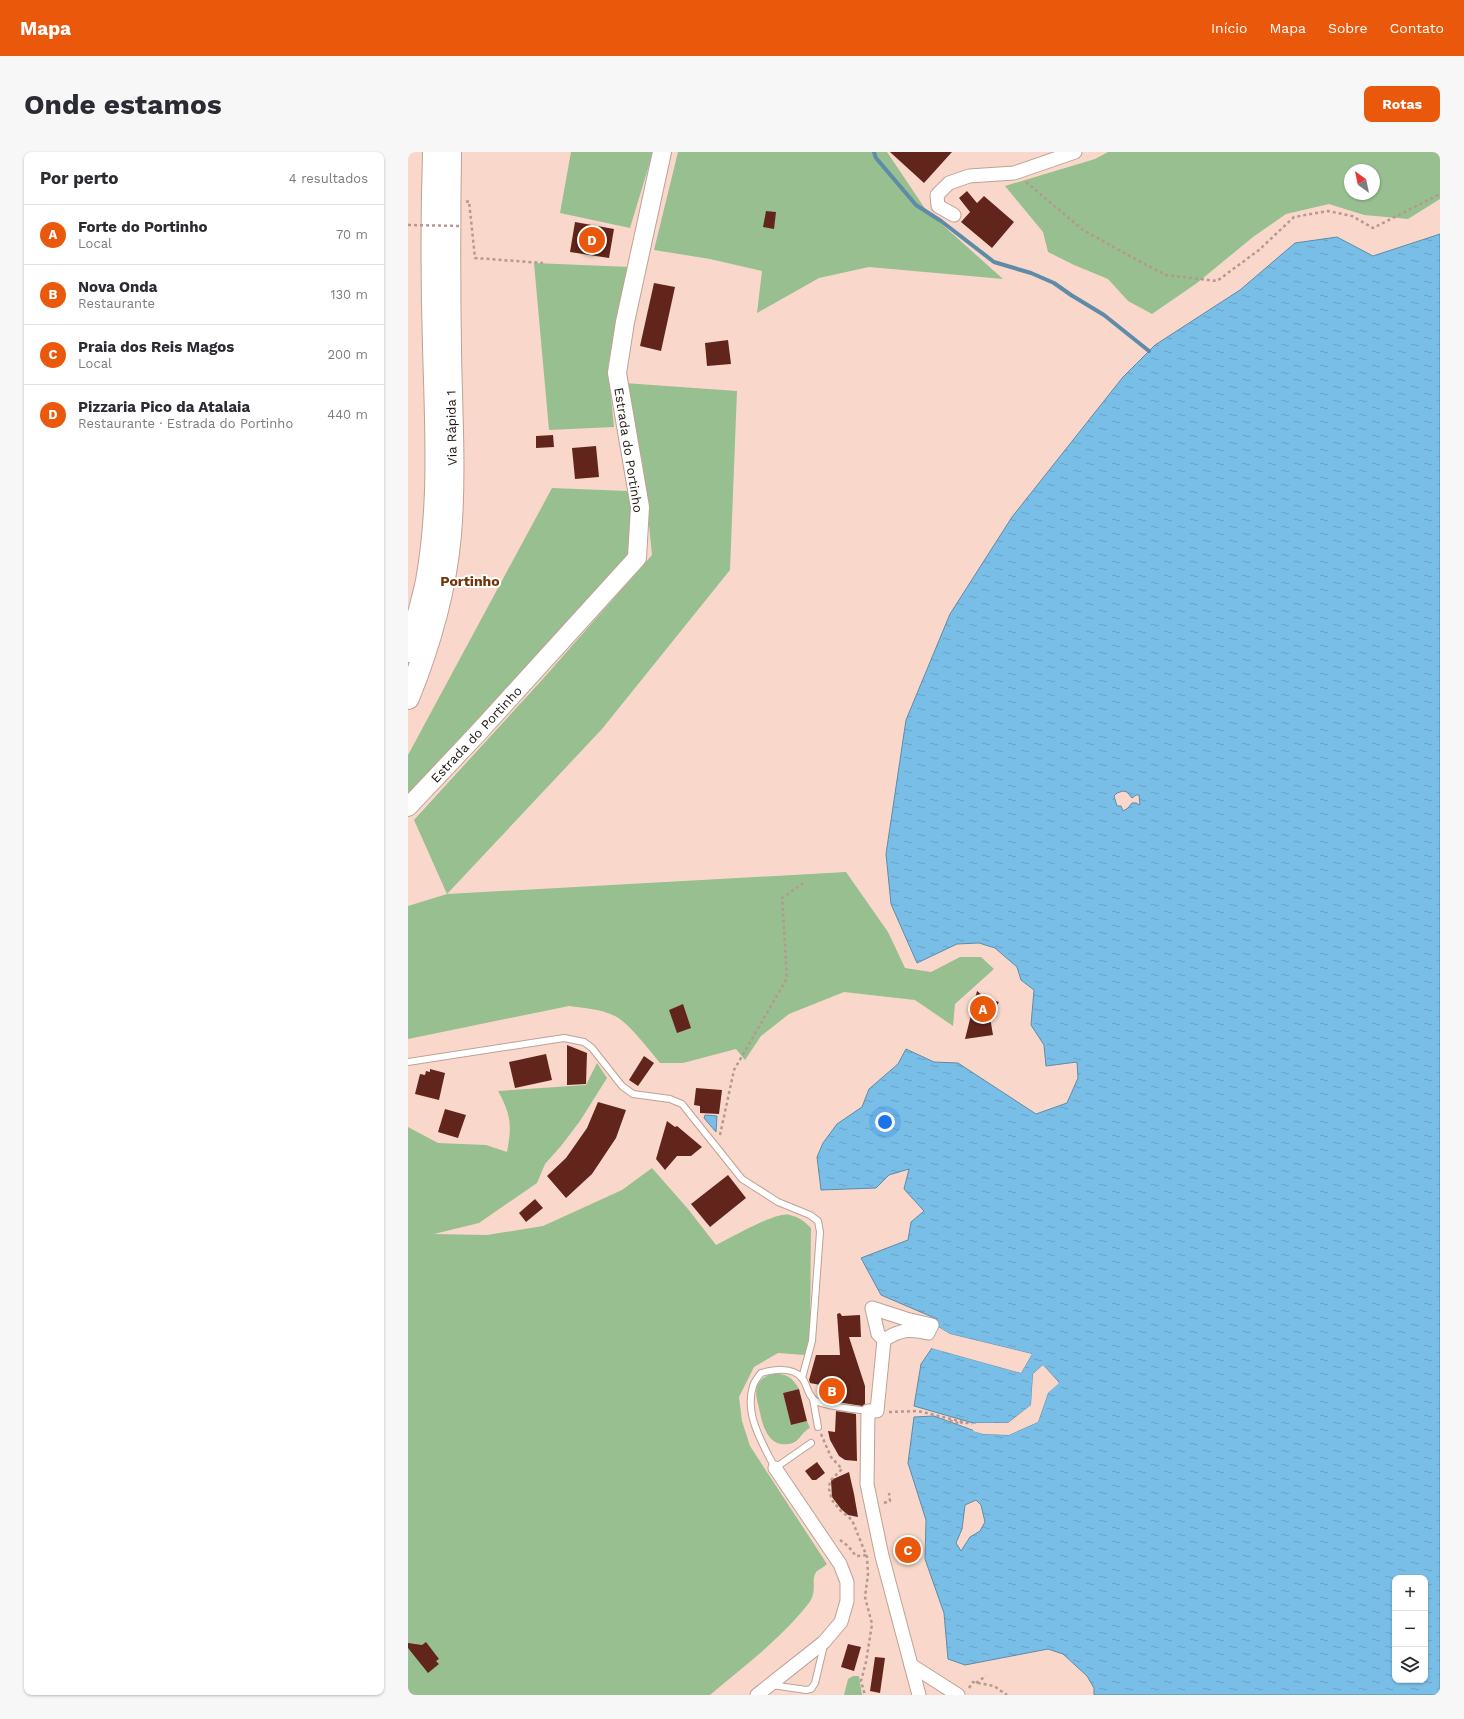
<!DOCTYPE html>
<html lang="pt">
<head>
<meta charset="utf-8">
<style>
	:root { --surface:#fff; --page:#f7f7f7; --text:#2b2b33; --muted:#7c7c81; --line:#e1e1e2; --accent:#ea580c }
	body { margin:0; font-family:"Work Sans",sans-serif; background:var(--page); color:var(--text) }
	.controls { position:absolute; right:12px; bottom:12px; display:grid; overflow:hidden; border-radius:8px; box-shadow:0 1px 3px #0004 }
	.controls button { width:36px; height:36px; display:grid; place-items:center; padding:0; border:0; border-bottom:1px solid var(--line); background:var(--surface); color:var(--text); font:20px sans-serif }
	.compass { position:absolute; left:936px; top:12px; width:36px; height:36px; border-radius:50%; background:var(--surface); box-shadow:0 1px 3px #0004; rotate:327deg }
	.you { position:absolute; left:477px; top:970px; width:14px; height:14px; margin:-10px; border:3px solid #fff; border-radius:50%; background:#1a73e8; box-shadow:0 0 0 6px #1a73e833 }
	.badge { display:grid; place-items:center; width:26px; height:26px; border-radius:50%; background:var(--accent); color:#fff; font-size:13px; font-weight:700 }
	.pin { position:absolute; translate:-50% -50%; border:2px solid #fff; box-shadow:0 1px 4px #0006 }
	.list { margin:0; padding:0; list-style:none }
	h2 { display:flex; justify-content:space-between; align-items:center; height:52px; margin:0; padding:0 16px; font-size:17px }
	h2 small { font-size:13px; font-weight:400; color:var(--muted) }
	.list li { display:grid; grid-template-columns:26px 1fr auto; gap:12px; align-items:center; box-sizing:border-box; height:60px; padding:0 16px; border-top:1px solid var(--line) }
	.list b { display:block; font-size:15px; white-space:nowrap }
	.list p { margin:0; font-size:13px; white-space:nowrap; color:var(--muted) }
	.list em { font-size:13px; font-style:normal; color:var(--muted) }
	.icon { flex:none; width:22px; height:22px; fill:none; stroke:currentColor; stroke-width:2; stroke-linecap:round; stroke-linejoin:round }
	.map { position:relative; flex:none; width:1032px; height:1543px; overflow:hidden; border-radius:8px }
	header { display:flex; align-items:center; gap:24px; box-sizing:border-box; height:56px; padding:0 20px; background:var(--accent); color:#fff }
	header strong { font-size:19px }
	nav { display:flex; gap:22px; margin-inline-start:auto; font-size:14px }
	.intro { display:flex; align-items:center; justify-content:space-between; box-sizing:border-box; height:96px; padding:0 24px }
	h1 { margin:0; font-size:28px }
	.button { padding:10px 18px; border-radius:8px; background:var(--accent); color:#fff; font-size:14px; font-weight:700 }
	main { display:flex; gap:24px; padding:0 24px }
	aside { flex:1; background:var(--surface); border-radius:8px; box-shadow:0 1px 3px #0004 }
	.map>svg:first-child { display:block }
	.green { fill:#98bf8f; fill-rule:evenodd }
	.water { fill:url(#water-ripples); stroke:#5e8ba7; fill-rule:evenodd }
	.pier { fill:#f9d8cb }
	.lines { fill:none; stroke-linecap:round; stroke-linejoin:round }
	.stream { stroke:#5e8ba7; stroke-width:4 }
	.building { fill:#62251c }
	.lane-casing { stroke:#bfa195; stroke-width:8 }
	.street-casing { stroke:#bfa195; stroke-width:15 }
	.secondary-casing { stroke:#bfa195; stroke-width:20 }
	.highway-casing { stroke:#bfa195; stroke-width:24 }
	.path { stroke:#b3998f; stroke-width:2.5; stroke-dasharray:3 3; stroke-linecap:butt }
	.lane { stroke:#fff; stroke-width:6 }
	.street { stroke:#fff; stroke-width:13 }
	.secondary { stroke:#fff; stroke-width:18 }
	.highway { stroke:#fff; stroke-width:22 }
	.path-bridge { stroke:#b3998f; stroke-width:2.5; stroke-dasharray:3 3; stroke-linecap:butt }
	.labels { text-anchor:middle; stroke-width:4; stroke-linejoin:round; paint-order:stroke }
	.street-label { font-size:13px; fill:#201511; stroke:#fff }
	.neighbourhood-label { font-size:14px; font-weight:bold; fill:#713507; stroke:#fff }
</style>
</head>
<body>
<header>
<strong>Mapa</strong>
<nav><a>Início</a><a>Mapa</a><a>Sobre</a><a>Contato</a></nav>
</header>
<div class="intro"><h1>Onde estamos</h1><a class="button">Rotas</a></div>
<main>
<aside>
<h2>Por perto<small>4 resultados</small></h2>
<ul class="list">
<li><span class="badge">A</span><div><b>Forte do Portinho</b><p>Local</p></div><em>70 m</em></li>
<li><span class="badge">B</span><div><b>Nova Onda</b><p>Restaurante</p></div><em>130 m</em></li>
<li><span class="badge">C</span><div><b>Praia dos Reis Magos</b><p>Local</p></div><em>200 m</em></li>
<li><span class="badge">D</span><div><b>Pizzaria Pico da Atalaia</b><p>Restaurante · Estrada do Portinho</p></div><em>440 m</em></li>
</ul>
</aside>
<div class="map">
<svg width="1032" height="1543" viewBox="0 0 1032 1543">
	<defs>
		<pattern id="water-ripples" width="26" height="14" patternUnits="userSpaceOnUse"><rect width="26" height="14" fill="#79bee7"/><path d="M2 4q2-2 4 0t4 0M15 11q2-2 4 0t4 0" fill="none" stroke="#68a2c5"/></pattern>
	</defs>
	<rect width="100%" height="100%" fill="#f9d8cb"/>
	<g class="green">
		<polygon points="163,0 245,0 222,76 152,61"/>
		<polygon points="270,0 479,0 518,58 595,127 461,115 411,126 349,161 354,119 302,107 246,98"/>
		<path d="M700,0h332v47l-32,20 -44,-4 -35,-11 -43,10 -33,23 -56,46 -45,31 -24,-13 -20,-22 -34,-14 -26,-13 -5,-20 -38,-46 90,-27zM942,18h24v24h-24z"/>
		<polygon points="126,111 222,115 200,214 206,275 141,278"/>
		<path d="M216,231l113,8 -7,179 -128,159 -155,165 399,-22 42,60 17,36 26,4 29,-15h21l13,12 -39,35 -2,22 -38,-26 -71,-8 -55,22 -28,22 -16,24 -9,-11 -53,14h-23c-10,-12 -31,-40 -45,-47 -14,-7 -31,-8 -46,-10l-161,33v-133l39,-12 -33,-74 127,-139 111,-126 -9,-90z"/>
		<polygon points="144,336 219,339 226,354 224,381 220,406 0,642 0,603"/>
		<path d="M189,911l10,15 -27,43 -19,25 -16,18 -8,19 -58,40 -45,11 53,1 56,-9 79,-36 30,-22 36,41 28,36c15,-7 60,-34 74,-30 9,2 15,7 21,13l-1,111 -5,16 -27,-2 -24,14 -15,30 3,24 8,25 77,118c-3,3 -7,5 -10,7 -7,8 1,20 -8,32 -28,36 -65,63 -99,92h-302v-568l30,16 48,2 21,7c5,-26 4,-38 -9,-61l88,-6z"/>
		<path d="M363,1222c13,-1 21,2 28,15l-16,4 8,32 16,-4 3,7c-9,4 -10,15 -22,16 -21,3 -26,-21 -29,-36 -2,-7 -4,-15 -2,-22 3,-6 8,-10 14,-12z"/>
		<polygon points="445,1524 451,1524 454,1543 436,1543 440,1527"/>
	</g>
	<g class="water">
		<path d="M1032,82v1461h-346v-7l-7,-12 -24,-22 -15,-5 -83,16 -17,-6 -4,-46 -19,-54 1,-39 -18,-57 6,-46 20,-1 49,18 26,1 29,-13 10,-29 11,-11 -16,-17 -10,9 -2,31 -23,18h-35l-59,-17 7,-42 11,-16 89,25 11,-19 -82,-20 -15,-9 2,-6 -56,-24 -20,-37 47,-18 3,-18 13,-11 -20,-22 5,-20 -20,6 -13,13 -55,2 -4,-33 6,-14 14,-19 25,-17 7,-18 29,-25 8,-15 28,13 24,1 78,51 31,-11 11,-25 -1,-16 -31,4 -2,-21 -13,-20 3,-35 -13,-10 -4,-13 -22,-19 -16,-5 -22,1 -40,19 -26,-59 -5,-50 20,-134 44,-106 62,-97 111,-140 32,-32 85,-55 55,-47 42,-6 36,19zM715,639l4,1 5,6 4,-3h3l1,10 -4,-2h-4l-4,5 -5,3 -2,-5h-4l-3,-10 3,-3zM568,1348l5,5 4,17 -5,9 -10,6 -9,14 -5,-8 6,-14 3,-24zM987,1426h30v102h-30z"/>
		<polygon points="297,963 309,964 308,980 296,966"/>
	</g>
	<g class="pier">
		<polygon points="527,1173 542,1182 624,1202 613,1221 523,1196 522,1195 524,1194 612,1218 621,1204 541,1183 526,1174"/>
		<polygon points="635,1213 651,1231 640,1241 630,1270 601,1283 575,1282 565,1279 566,1277 575,1280 600,1281 629,1269 638,1240 648,1230 635,1216 627,1223 624,1255 600,1273 567,1273 568,1271 600,1271 623,1253 625,1222"/>
	</g>
	<g class="lines">
		<polyline class="stream" points="466,0 468,6 508,53 533,69 586,110 623,121 646,131 663,143 696,163 741,199"/>
	</g>
	<g class="building">
		<polygon points="482,0 544,0 516,31"/>
		<polygon points="559,39 569,51 576,44 606,70 584,96 553,70 562,60 551,46"/>
		<polygon points="358,59 368,60 366,77 355,75"/>
		<polygon points="167,70 206,77 201,106 162,100"/>
		<polygon points="246,131 267,135 253,199 232,194"/>
		<polygon points="320,188 323,212 299,214 297,191"/>
		<polygon points="145,283 146,295 128,296 128,284"/>
		<polygon points="188,294 191,325 167,327 164,296"/>
		<polygon points="569,839 578,846 591,850 582,865 585,883 557,887"/>
		<polygon points="275,852 283,876 269,881 261,858"/>
		<polygon points="159,893 179,901 178,932 159,933"/>
		<polygon points="138,902 144,928 107,936 101,910"/>
		<polygon points="236,904 246,911 230,934 221,928"/>
		<polygon points="22,917 37,921 31,948 7,942 12,922 17,923 18,919 22,920"/>
		<polygon points="288,936 314,938 311,962 292,961 292,954 286,953"/>
		<polygon points="190,950 218,958 208,986 184,1022 158,1046 139,1024 158,1006 179,976"/>
		<polygon points="37,957 58,963 50,986 30,980"/>
		<polygon points="259,969 267,975 269,974 294,995 283,1004 269,1004 257,1018 248,1007"/>
		<polygon points="320,1023 338,1046 302,1075 283,1052"/>
		<polygon points="127,1047 135,1056 118,1070 111,1061"/>
		<polygon points="432,1161 434,1164 452,1163 453,1185 441,1185 457,1234 457,1252 454,1254 429,1250 429,1248 426,1247 428,1236 402,1231 401,1228 408,1203 432,1203 429,1162"/>
		<polygon points="391,1237 399,1269 383,1273 375,1241"/>
		<polygon points="428,1259 448,1262 449,1309 437,1308 431,1304 422,1288 420,1279 427,1280"/>
		<polygon points="409,1310 417,1321 408,1328 404,1328 397,1319"/>
		<polygon points="441,1320 446,1342 450,1365 440,1363 433,1357 424,1345 423,1328"/>
		<polygon points="18,1490 31,1507 28,1509 31,1512 20,1521 0,1496 0,1491 14,1493"/>
		<polygon points="440,1492 453,1495 446,1519 433,1515"/>
		<polygon points="467,1505 477,1506 472,1541 462,1539"/>
	</g>
	<g class="lines">
		<defs>
			<g id="lane">
				<polyline points="0,910 156,886 176,890 184,896 214,934 225,942 262,947 274,952 334,1027 370,1050 402,1063 410,1069 412,1080 404,1189 394,1226"/>
				<polyline points="405,1247 410,1275"/>
				<path d="M403,1291l-36,25c-12,-24 -31,-53 -22,-82 1,-4 5,-9 8,-13 12,-3 31,-7 41,5 6,7 5,18 14,23 11,6 39,8 52,10"/>
				<polyline points="364,1533 398,1538 403,1537 407,1531 416,1493"/>
			</g>
			<g id="street">
				<polyline points="546,63 530,54 529,43 541,31 561,24 606,21 667,0"/>
				<path d="M476,1188l-6,-6 -6,-26 34,11 26,6 -4,8c-19,-4 -27,-4 -44,7l-7,71h-9l-1,73 15,72 29,109 47,30"/>
				<polyline points="503,1513 511,1543"/>
				<polyline points="349,1543 416,1490 433,1470 439,1449 439,1430 432,1412 367,1316"/>
			</g>
			<polyline id="secondary" points="0,655 69,582 229,406 232,355 209,221 217,170 254,0"/>
			<g id="highway">
				<path d="M0,499c7,-23 14,-46 19,-70 14,-77 9,-157 7,-235 -2,-65 -2,-129 0,-194"/>
				<path d="M0,546c21,-52 37,-107 42,-163 5,-61 1,-123 0,-184 -1,-66 -1,-133 0,-199"/>
			</g>
		</defs>
		<use href="#lane" class="lane-casing"/>
		<use href="#street" class="street-casing"/>
		<use href="#secondary" class="secondary-casing"/>
		<use href="#highway" class="highway-casing"/>
		<g class="path">
			<polyline points="618,30 675,78 740,114 758,123 809,129 851,98 886,65 920,59 944,64 965,76 1032,42"/>
			<polyline points="58,50 61,49 67,106 135,111"/>
			<polyline points="312,983 326,918 379,826 374,746 395,731"/>
			<polyline points="481,1260 510,1259 564,1272"/>
			<polyline points="542,1270 543,1269 553,1272 554,1269"/>
			<polyline points="413,1282 423,1305 434,1317 422,1329 421,1337 424,1348 432,1358 444,1368 459,1405 460,1422 457,1445 464,1472 458,1510 453,1529 457,1543"/>
			<polyline points="476,1351 482,1349 481,1341"/>
			<polyline points="432,1388 440,1394 448,1404 460,1403"/>
			<polyline points="568,1531 578,1524"/>
			<polyline points="561,1536 565,1530 586,1534 599,1543"/>
		</g>
		<use href="#lane" class="lane"/>
		<use href="#street" class="street"/>
		<use href="#secondary" class="secondary"/>
		<use href="#highway" class="highway"/>
		<polyline class="path-bridge" points="0,73 54,74"/>
	</g>
	<g class="labels">
		<g class="street-label">
			<text transform="translate(43 276) rotate(-91)" y="5">Via Rápida 1</text>
			<text transform="translate(221 298) rotate(81)" y="5">Estrada do Portinho</text>
			<text transform="translate(68 582) rotate(-47)" y="5">Estrada do Portinho</text>
		</g>
		<g class="neighbourhood-label">
			<text x="62" y="434">Portinho</text>
		</g>
	</g>
</svg>
<div class="controls">
<button>+</button>
<button>−</button>
<button><svg class="icon" aria-label="layers" viewBox="0 0 24 24"><path d="M12 4l9 5-9 5-9-5zM3 14l9 5 9-5"/></svg></button>
</div>
<svg class="compass" viewBox="-18 -18 36 36"><path d="M0-13l5 13h-10z" fill="#e53935"/><path d="M0 13l5-13h-10z" fill="#7c7c81"/></svg>
<div class="you"></div>
<div class="pin badge" style="left:575px;top:857px">A</div>
<div class="pin badge" style="left:424px;top:1239px">B</div>
<div class="pin badge" style="left:500px;top:1398px">C</div>
<div class="pin badge" style="left:184px;top:88px">D</div>
</div>
</main>
</body>
</html>
